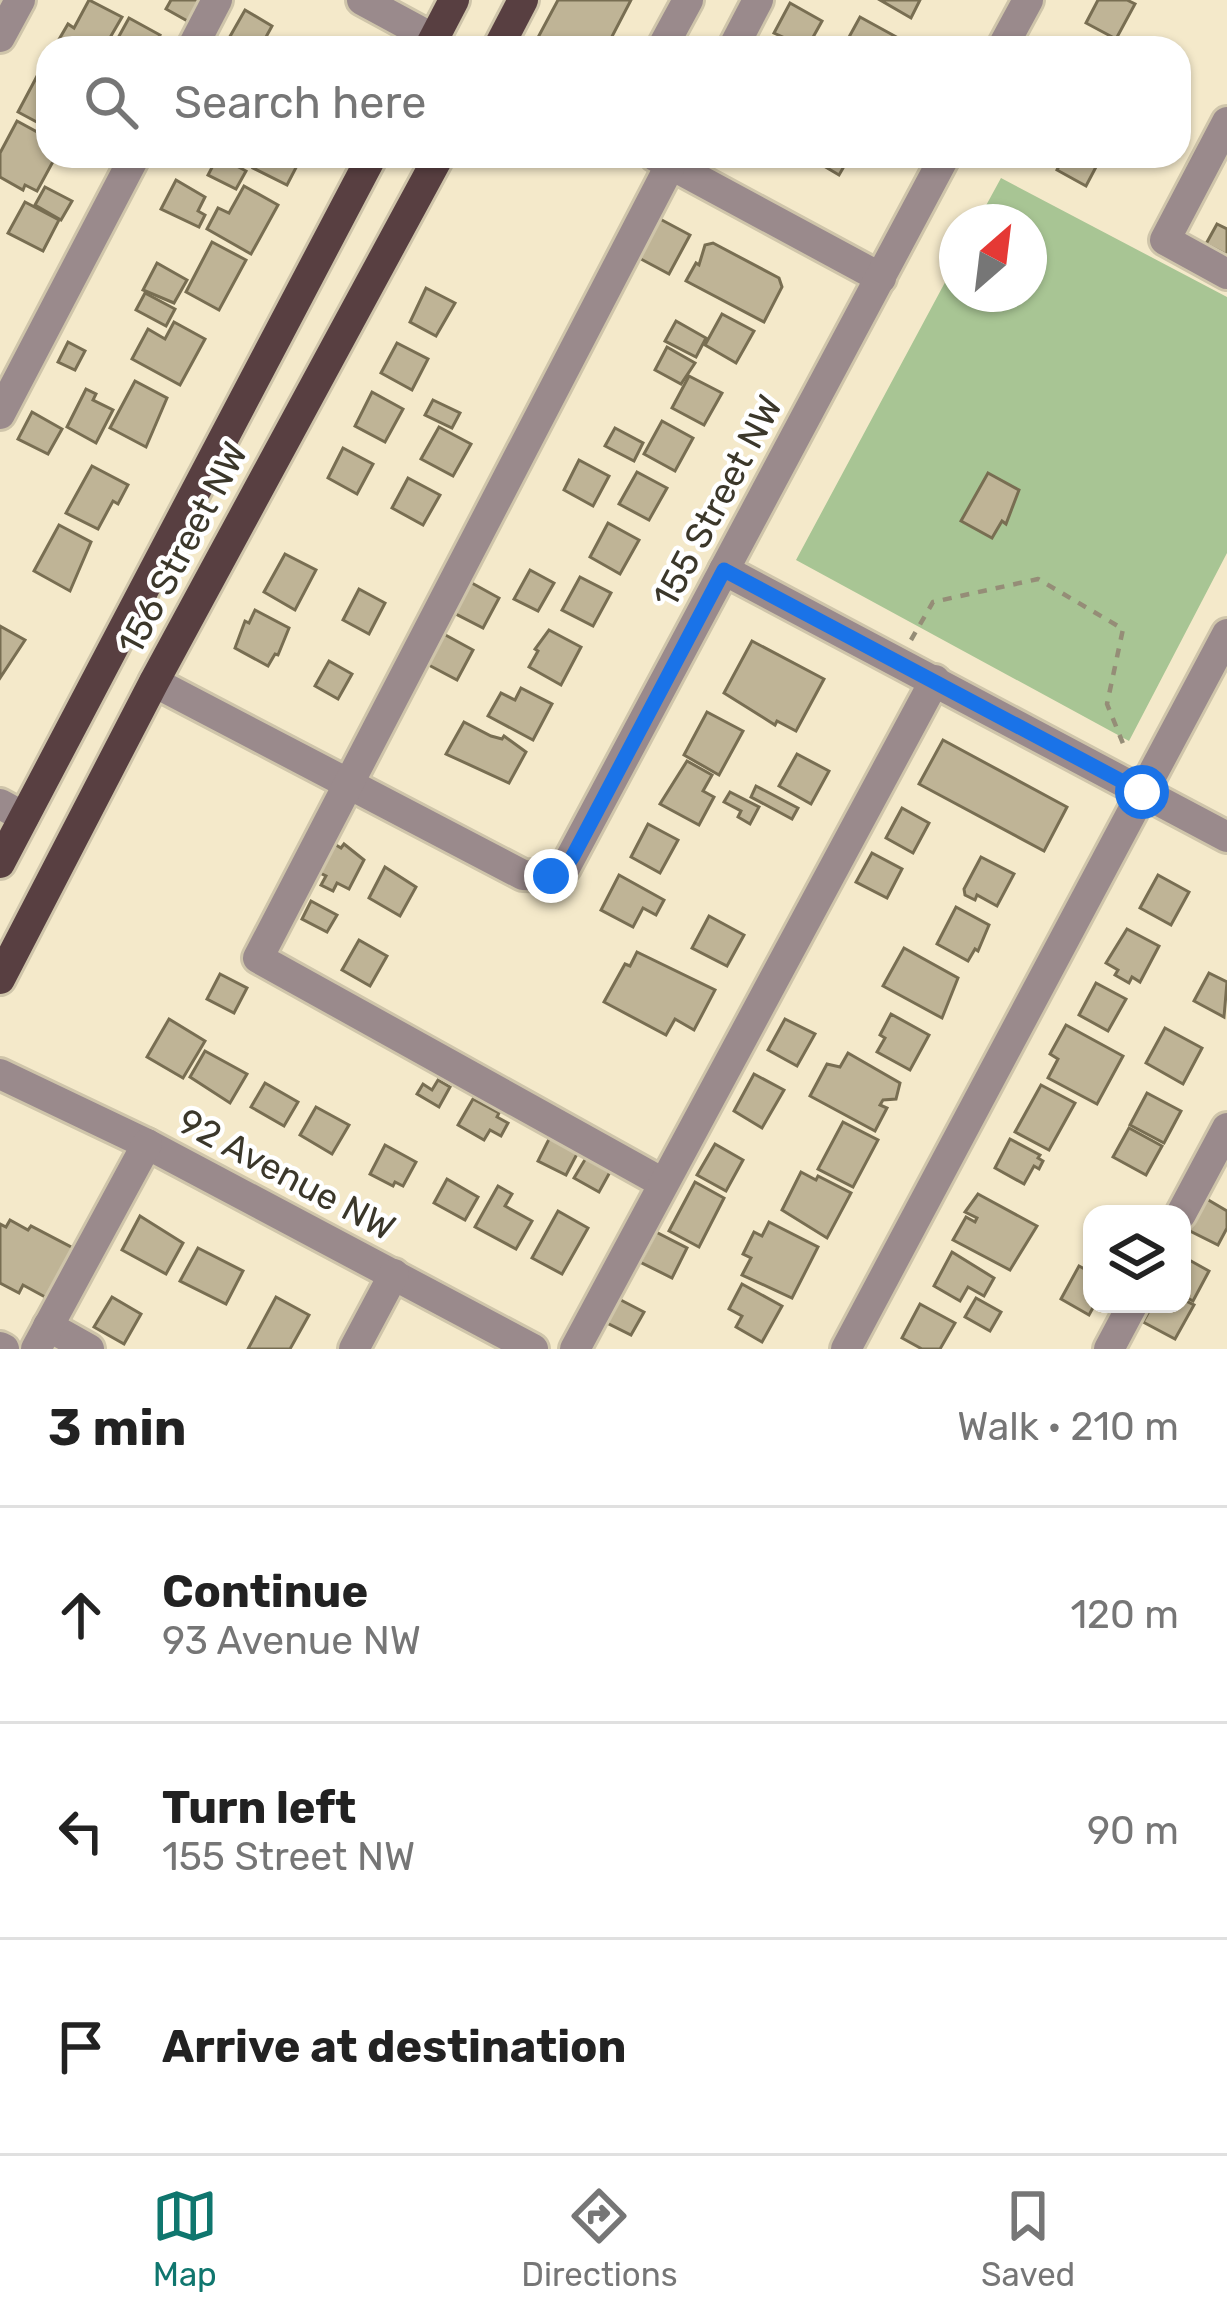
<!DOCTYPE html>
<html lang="en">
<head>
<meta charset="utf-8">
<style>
	:root { --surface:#fff; --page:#f2f2f2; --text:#222; --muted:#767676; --line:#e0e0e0; --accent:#0f766e }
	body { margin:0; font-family:Rubik,sans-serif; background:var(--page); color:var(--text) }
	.controls { position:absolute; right:36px; bottom:36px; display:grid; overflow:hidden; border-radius:24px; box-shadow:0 3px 9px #0004 }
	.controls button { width:108px; height:108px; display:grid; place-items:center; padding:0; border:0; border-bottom:3px solid var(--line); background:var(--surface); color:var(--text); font:60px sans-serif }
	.compass { position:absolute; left:939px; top:204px; width:108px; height:108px; border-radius:50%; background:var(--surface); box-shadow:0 3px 9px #0004; rotate:28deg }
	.stop { position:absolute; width:36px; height:36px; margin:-27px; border:9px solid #1a73e8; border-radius:50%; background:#fff }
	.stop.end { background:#1a73e8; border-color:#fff; box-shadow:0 3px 12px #0008 }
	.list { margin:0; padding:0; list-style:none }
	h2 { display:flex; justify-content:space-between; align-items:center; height:156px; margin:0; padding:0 48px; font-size:51px }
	h2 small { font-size:39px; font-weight:400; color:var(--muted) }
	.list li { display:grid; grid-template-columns:78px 1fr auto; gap:36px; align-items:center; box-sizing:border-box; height:216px; padding:0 48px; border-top:3px solid var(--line) }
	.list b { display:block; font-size:45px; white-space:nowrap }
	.list p { margin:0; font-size:39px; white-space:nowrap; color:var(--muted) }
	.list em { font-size:39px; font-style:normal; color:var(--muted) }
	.icon { flex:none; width:66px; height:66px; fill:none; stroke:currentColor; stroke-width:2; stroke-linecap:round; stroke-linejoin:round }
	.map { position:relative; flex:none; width:1227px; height:1349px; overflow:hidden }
	.search { position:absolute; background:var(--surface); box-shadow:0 3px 9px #0004; left:36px; right:36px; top:36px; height:132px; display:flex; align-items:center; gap:30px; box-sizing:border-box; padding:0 42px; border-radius:36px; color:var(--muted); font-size:45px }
	.sheet { height:804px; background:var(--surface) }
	nav { display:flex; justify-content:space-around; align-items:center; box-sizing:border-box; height:168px; border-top:3px solid var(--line); background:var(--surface); font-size:33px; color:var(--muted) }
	nav a { display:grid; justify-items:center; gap:6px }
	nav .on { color:var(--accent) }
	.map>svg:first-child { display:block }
	.green { fill:#a8c594 }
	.building { fill:#bfb496; stroke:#786e52; stroke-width:3 }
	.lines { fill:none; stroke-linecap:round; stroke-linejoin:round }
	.minor-casing { stroke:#cfc5aa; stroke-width:36 }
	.major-casing { stroke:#cfc5aa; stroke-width:36 }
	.path { stroke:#958d77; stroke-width:4.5; stroke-dasharray:9 9; stroke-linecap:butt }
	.minor { stroke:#9a8a8c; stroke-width:30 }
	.major { stroke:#583f41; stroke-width:30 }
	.route { stroke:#1a73e8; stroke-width:15 }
	.labels { text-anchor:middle; stroke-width:9; stroke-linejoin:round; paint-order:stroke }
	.street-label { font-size:36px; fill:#3b372a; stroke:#fff }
</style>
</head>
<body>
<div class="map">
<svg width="1227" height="1349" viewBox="0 0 1227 1349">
	<rect width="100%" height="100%" fill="#f4e9ca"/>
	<polygon class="green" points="1001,178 1227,297 1227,553 1129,741 796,560 957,260 957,294 1029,294 1029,222 977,222"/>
	<g class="building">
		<polygon points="89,0 122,17 104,48 54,48 68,24 74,28"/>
		<polygon points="171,0 204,0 191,23 166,9"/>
		<polygon points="558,0 631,0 606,48 545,48 535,43"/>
		<polygon points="880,0 920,0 911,18"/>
		<polygon points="1098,0 1127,0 1135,4 1116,39 1086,23"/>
		<polygon points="790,3 822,21 807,48 774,33"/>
		<polygon points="245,10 272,26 260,48 243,48 228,40"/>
		<polygon points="860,17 902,40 898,48 843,48"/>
		<polygon points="129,18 160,35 153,48 113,47"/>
		<polygon points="44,63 48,65 48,128 18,112"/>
		<polygon points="17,121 48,138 48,156 56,156 37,191 25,185 23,190 0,177 0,153"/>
		<polygon points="218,156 246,171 236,189 208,175"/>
		<polygon points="260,156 302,156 287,185 253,168"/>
		<polygon points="807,156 850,156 839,175"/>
		<polygon points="1064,156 1081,156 1097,165 1086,186 1057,170"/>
		<polygon points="176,180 205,197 198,211 205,215 199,227 161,209"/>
		<polygon points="244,186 278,205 251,254 207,229 218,208 229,213"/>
		<polygon points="45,187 72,201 61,220 35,205"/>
		<polygon points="25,202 59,220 43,251 8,233"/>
		<polygon points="660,219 690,235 669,274 639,258"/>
		<polygon points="1217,224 1227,229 1227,255 1206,244"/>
		<polygon points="212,242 246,260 219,310 186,292"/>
		<polygon points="713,243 779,278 782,287 764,322 686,281 696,263 699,265 705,245"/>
		<polygon points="157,263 187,280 174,303 143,290"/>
		<polygon points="426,288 455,303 436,336 410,322"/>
		<polygon points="145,293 175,309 166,326 136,310"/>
		<polygon points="722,314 754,331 736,363 705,345"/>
		<polygon points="676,321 706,338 696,357 665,341"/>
		<polygon points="174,322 205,339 180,385 132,359 148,329 165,339"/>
		<polygon points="68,342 85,351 75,370 58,362"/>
		<polygon points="397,343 428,359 412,390 381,373"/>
		<polygon points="667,347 695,363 681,384 655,370"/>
		<polygon points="689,376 722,393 704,425 672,408"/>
		<polygon points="135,381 167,398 146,447 110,428"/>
		<polygon points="86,389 96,394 93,400 113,410 96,443 67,427"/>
		<polygon points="372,392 403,409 385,442 355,426"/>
		<polygon points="433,400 460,413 452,428 425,415"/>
		<polygon points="32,412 62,429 48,454 18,439"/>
		<polygon points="662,421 693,438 675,471 644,454"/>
		<polygon points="439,427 471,444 453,476 421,459"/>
		<polygon points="615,428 643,443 634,461 605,446"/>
		<polygon points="343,448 373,464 357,494 328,478"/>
		<polygon points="579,460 609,476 593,506 564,490"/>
		<polygon points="92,466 128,485 118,504 113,501 98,529 66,513"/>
		<polygon points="637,472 667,488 649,520 619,504"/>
		<polygon points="988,473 1019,490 1006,524 1002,521 992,538 961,521"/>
		<polygon points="408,478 440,495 423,525 392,508"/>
		<polygon points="608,523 639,540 620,574 590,557"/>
		<polygon points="59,525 91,542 70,591 34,571"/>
		<polygon points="285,554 316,570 295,610 264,592"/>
		<polygon points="530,570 554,583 538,611 514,599"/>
		<polygon points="580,577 611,593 593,626 562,610"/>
		<polygon points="470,582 499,598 483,628 454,613"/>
		<polygon points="359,589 385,603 369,634 343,620"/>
		<polygon points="255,610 289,628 278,655 275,654 268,666 235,648 245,621 249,623"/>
		<polygon points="0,626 25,640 0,678"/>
		<polygon points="549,630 581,647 561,685 529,667 538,651 535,649"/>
		<polygon points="440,632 473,650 457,680 423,662"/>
		<polygon points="752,641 824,679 796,731 777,721 775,725 724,693"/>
		<polygon points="329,661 352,674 338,699 315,686"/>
		<polygon points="521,688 552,704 533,740 488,716 501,693 515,700"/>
		<polygon points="707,712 743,731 719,775 684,755"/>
		<polygon points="464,722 491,736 502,739 504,736 526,752 509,783 446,754"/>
		<polygon points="943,740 1067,807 1044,851 919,784"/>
		<polygon points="797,754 829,771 811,804 779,786"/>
		<polygon points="687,761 712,775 703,791 714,797 699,825 660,804"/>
		<polygon points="756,786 798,808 792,819 751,797"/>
		<polygon points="730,792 759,807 750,824 738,817 741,811 724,802"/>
		<polygon points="902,808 929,823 913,853 886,838"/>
		<polygon points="648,824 678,840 660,873 631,857"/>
		<polygon points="331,842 341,848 344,844 364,860 349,889 337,883 333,891 321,885 326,876 316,871"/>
		<polygon points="872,853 902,869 887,898 856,882"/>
		<polygon points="981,857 1014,874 997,906 977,895 975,900 965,895 964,889"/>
		<polygon points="385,867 416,887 400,916 369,898"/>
		<polygon points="619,875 664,900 656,915 643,908 633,927 601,910"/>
		<polygon points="1158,875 1189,892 1171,925 1140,908"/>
		<polygon points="311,901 337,915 327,932 302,919"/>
		<polygon points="956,907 989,925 978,951 975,949 968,961 937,944"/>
		<polygon points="709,916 744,935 727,966 692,948"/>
		<polygon points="1127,929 1159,946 1140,982 1132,977 1129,983 1115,975 1118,970 1106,963"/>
		<polygon points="359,940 387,956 370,986 342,970"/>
		<polygon points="904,948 958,978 942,1018 883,986"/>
		<polygon points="637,952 715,990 694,1030 675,1019 666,1035 604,1002 625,964 630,966"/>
		<polygon points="1209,973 1227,982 1224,1017 1194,1001"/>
		<polygon points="220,974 247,988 234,1013 207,999"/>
		<polygon points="1096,983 1126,999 1108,1031 1079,1015"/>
		<polygon points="891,1014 929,1035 910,1070 877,1052 885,1038 880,1035"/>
		<polygon points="169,1019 205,1041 183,1078 147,1057"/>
		<polygon points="785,1019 815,1034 797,1066 768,1050"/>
		<polygon points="1066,1025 1123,1056 1097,1104 1048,1078 1058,1059 1050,1054"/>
		<polygon points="1165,1028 1202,1048 1183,1084 1146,1063"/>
		<polygon points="205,1051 247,1074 230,1103 190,1077"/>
		<polygon points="848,1053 900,1083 896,1099 883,1100 880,1105 887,1108 875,1131 810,1096 827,1064 840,1067"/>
		<polygon points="754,1074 784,1090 762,1128 734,1111"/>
		<polygon points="438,1080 450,1087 439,1107 417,1094 423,1084 432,1090"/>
		<polygon points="265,1083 298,1102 284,1126 251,1107"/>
		<polygon points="1041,1085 1075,1103 1049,1150 1015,1132"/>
		<polygon points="1147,1093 1181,1111 1164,1143 1130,1125"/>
		<polygon points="473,1099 499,1113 497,1117 508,1123 501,1136 490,1130 484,1140 458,1125"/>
		<polygon points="316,1107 349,1125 332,1154 300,1135"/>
		<polygon points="843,1122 878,1140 853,1187 818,1169"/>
		<polygon points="1129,1128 1162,1146 1146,1175 1113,1157"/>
		<polygon points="550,1137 578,1152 566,1175 538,1161"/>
		<polygon points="1010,1139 1040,1155 1038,1158 1043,1161 1039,1169 1034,1166 1024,1184 995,1168"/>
		<polygon points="715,1144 743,1160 726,1191 697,1175"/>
		<polygon points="385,1145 416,1162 403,1186 395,1182 393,1186 370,1174"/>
		<polygon points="586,1158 610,1172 599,1192 574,1178"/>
		<polygon points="801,1172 816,1180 818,1176 851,1193 827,1238 782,1210"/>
		<polygon points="447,1179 478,1197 465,1220 434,1203"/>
		<polygon points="695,1182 724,1198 699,1247 669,1231"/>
		<polygon points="498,1186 512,1194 505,1206 532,1221 516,1249 475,1227"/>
		<polygon points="978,1194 1037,1226 1010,1270 953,1240 966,1217 975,1222 977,1218 965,1212"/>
		<polygon points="1205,1198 1227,1211 1227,1228 1218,1245 1182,1227"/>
		<polygon points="558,1211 588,1228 562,1274 532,1258"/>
		<polygon points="140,1216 183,1243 166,1274 122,1250"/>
		<polygon points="10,1220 28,1230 31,1226 73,1248 47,1298 23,1285 19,1293 0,1283 0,1224 6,1227"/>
		<polygon points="769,1222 818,1247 792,1298 742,1275 751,1258 743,1254 754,1232 762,1236"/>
		<polygon points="656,1232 687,1248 672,1278 640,1262"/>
		<polygon points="198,1248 243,1271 226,1304 180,1281"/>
		<polygon points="952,1252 994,1278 984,1296 968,1287 960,1301 934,1286"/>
		<polygon points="1182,1256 1209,1271 1193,1301 1182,1295"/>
		<polygon points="1079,1266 1092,1273 1092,1304 1095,1304 1089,1315 1061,1299"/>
		<polygon points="742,1284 782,1306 762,1342 736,1327 742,1316 729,1309"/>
		<polygon points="112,1297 141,1314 124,1344 94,1327"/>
		<polygon points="276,1297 309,1315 290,1349 248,1349"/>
		<polygon points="615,1297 644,1312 631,1335 603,1321"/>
		<polygon points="976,1298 1001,1312 990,1331 965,1317"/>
		<polygon points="1182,1299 1194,1305 1175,1339 1143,1322 1153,1304 1182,1304"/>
		<polygon points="920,1304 955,1323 940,1349 922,1349 902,1338"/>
	</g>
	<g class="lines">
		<defs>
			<g id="minor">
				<polyline points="362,0 434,39"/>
				<polyline points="0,37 20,0"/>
				<polyline points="192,48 217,0"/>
				<polyline points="662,48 688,0"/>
				<polyline points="733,48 758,0"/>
				<polyline points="1002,48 1028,0"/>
				<polyline points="1227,122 1165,240 1227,274"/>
				<polyline points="655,156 881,278"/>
				<polyline points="0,414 135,156"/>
				<polyline points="724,570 1227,837"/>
				<polyline points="154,682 523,875 551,876 565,868 945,156"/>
				<polyline points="0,804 24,817"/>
				<polyline points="0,1074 147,1144 533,1349"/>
				<polyline points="663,1183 258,958 675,156"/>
				<polyline points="1181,1214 1227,1128"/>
				<polyline points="48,1326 89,1349"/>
				<polyline points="0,1347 4,1349"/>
				<polyline points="36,1349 147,1144"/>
				<polyline points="354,1349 394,1274"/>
				<polyline points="575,1349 935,680"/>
				<polyline points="846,1349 1227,634"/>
				<polyline points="1109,1349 1133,1304"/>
			</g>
			<g id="major">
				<polyline points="429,48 454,0"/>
				<polyline points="498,48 523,0"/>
				<polyline points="0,863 372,156"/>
				<polyline points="0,979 154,682 439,156"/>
			</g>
		</defs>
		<use href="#minor" class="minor-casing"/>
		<use href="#major" class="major-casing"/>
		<polyline class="path" points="911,640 933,602 1038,579 1123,629 1107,704 1126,751"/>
		<use href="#minor" class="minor"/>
		<use href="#major" class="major"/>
	</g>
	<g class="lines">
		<polyline class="route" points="551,876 565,868 573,856 724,570 1142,792"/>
	</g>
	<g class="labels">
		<g class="street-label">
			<text transform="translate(717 501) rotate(-62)" y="13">155 Street NW</text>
			<text transform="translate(182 548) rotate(-62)" y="13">156 Street NW</text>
			<text transform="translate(287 1174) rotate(28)" y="13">92 Avenue NW</text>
		</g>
	</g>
</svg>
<div class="controls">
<button><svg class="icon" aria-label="layers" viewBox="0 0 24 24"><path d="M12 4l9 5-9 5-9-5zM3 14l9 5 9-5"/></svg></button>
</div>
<svg class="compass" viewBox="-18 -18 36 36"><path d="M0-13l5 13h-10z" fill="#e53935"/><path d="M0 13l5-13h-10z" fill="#767676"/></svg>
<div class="stop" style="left:1142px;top:792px"></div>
<div class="stop end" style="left:551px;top:876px"></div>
<div class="search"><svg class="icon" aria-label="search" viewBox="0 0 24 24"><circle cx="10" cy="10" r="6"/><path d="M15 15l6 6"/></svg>Search here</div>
</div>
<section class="sheet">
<h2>3 min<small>Walk · 210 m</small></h2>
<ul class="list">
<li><svg class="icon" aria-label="ahead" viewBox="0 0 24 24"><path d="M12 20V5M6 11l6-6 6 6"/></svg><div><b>Continue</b><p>93 Avenue NW</p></div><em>120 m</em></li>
<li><svg class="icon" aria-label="left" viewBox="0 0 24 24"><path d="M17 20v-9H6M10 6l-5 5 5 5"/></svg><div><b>Turn left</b><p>155 Street NW</p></div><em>90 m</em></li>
<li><svg class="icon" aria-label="arrive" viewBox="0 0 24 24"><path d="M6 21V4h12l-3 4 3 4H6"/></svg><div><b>Arrive at destination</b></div></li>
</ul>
</section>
<nav>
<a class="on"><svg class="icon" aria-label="map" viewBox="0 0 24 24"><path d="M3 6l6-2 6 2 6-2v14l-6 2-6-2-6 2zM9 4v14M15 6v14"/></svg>Map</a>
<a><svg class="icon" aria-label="directions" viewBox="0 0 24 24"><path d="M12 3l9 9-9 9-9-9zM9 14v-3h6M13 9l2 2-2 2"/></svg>Directions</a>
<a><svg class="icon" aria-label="saved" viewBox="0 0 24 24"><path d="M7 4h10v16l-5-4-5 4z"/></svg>Saved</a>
</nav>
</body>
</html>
